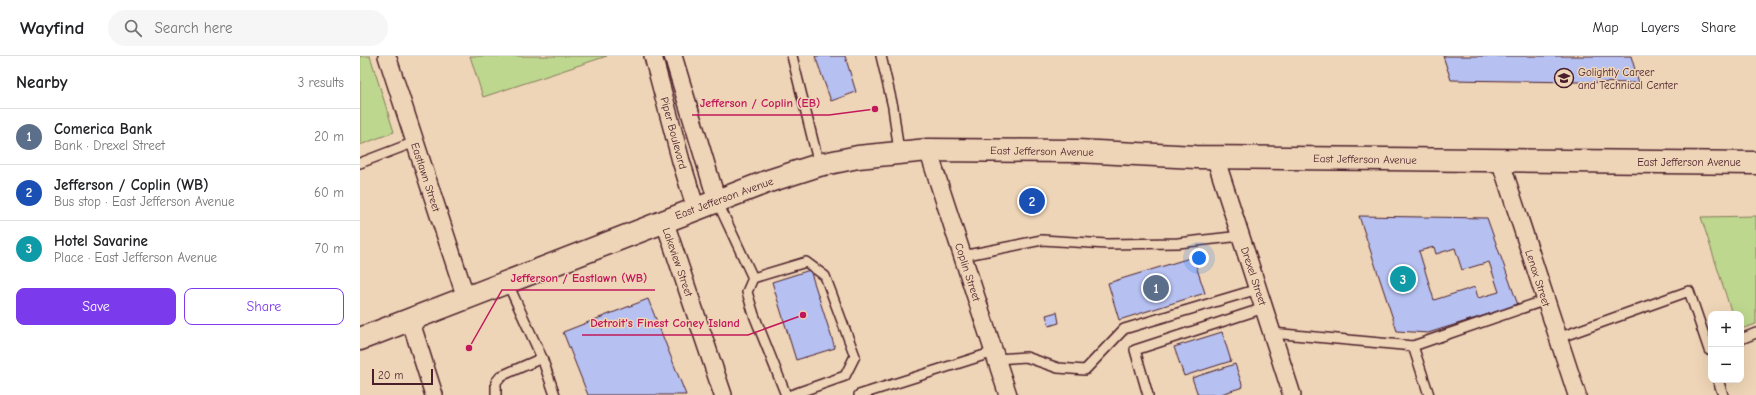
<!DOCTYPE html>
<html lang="en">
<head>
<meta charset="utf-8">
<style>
	:root { --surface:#fff; --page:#f6f6f6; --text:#202124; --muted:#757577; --line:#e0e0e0; --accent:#7c3aed }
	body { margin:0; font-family:"Comic Neue",sans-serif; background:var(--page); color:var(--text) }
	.controls { position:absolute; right:12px; bottom:12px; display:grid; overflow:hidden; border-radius:8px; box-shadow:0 4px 16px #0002 }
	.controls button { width:36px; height:36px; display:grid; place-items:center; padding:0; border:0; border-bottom:1px solid var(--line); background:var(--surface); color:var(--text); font:20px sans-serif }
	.scale { position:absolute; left:12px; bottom:10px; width:61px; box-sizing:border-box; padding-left:4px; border:2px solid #4a1f2b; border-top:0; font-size:11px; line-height:14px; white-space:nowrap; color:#4a1f2b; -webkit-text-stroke:3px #efd5b7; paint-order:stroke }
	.you { position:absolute; left:839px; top:202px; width:14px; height:14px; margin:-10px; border:3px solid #fff; border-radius:50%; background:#1a73e8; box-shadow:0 0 0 6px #1a73e833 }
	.badge { display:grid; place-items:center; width:26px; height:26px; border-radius:50%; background:var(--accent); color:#fff; font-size:13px; font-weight:700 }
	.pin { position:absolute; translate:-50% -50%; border:2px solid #fff; box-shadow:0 1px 4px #0006 }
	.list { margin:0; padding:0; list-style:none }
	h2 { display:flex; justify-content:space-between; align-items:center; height:52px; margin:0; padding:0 16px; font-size:17px }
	h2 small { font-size:13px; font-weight:400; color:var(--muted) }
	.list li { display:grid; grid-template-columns:26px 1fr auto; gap:12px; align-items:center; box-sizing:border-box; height:56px; padding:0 16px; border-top:1px solid var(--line) }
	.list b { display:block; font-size:15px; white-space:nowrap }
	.list p { margin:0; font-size:13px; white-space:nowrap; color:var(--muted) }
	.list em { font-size:13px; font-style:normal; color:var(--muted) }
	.actions { display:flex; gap:8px; padding:12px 16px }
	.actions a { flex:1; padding:9px 0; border:1px solid var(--accent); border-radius:8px; text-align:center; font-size:14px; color:var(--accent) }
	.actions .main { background:var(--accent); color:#fff }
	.icon { flex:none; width:22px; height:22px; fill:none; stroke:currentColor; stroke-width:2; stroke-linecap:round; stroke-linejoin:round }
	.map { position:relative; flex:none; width:1396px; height:339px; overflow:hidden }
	header { display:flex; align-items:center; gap:24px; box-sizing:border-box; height:56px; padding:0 20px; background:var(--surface); border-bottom:1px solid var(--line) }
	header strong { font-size:19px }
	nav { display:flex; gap:22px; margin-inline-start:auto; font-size:14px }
	.search { width:280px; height:36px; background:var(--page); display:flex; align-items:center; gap:10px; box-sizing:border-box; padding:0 14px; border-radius:22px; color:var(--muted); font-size:15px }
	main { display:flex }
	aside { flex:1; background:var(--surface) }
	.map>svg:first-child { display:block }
	.green { fill:#bdd78e; stroke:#847b5c }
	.building { fill:#b6c1f2; stroke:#4a1f2b; fill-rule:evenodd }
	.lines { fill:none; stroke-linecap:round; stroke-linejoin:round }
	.lane-casing { stroke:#4a1f2b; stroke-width:12 }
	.street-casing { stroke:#4a1f2b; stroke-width:20 }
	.secondary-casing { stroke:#4a1f2b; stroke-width:25 }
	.lane { stroke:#efd5b7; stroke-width:9 }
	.street { stroke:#efd5b7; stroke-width:17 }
	.secondary { stroke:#efd5b7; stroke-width:22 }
	.labels { text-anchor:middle; stroke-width:3; stroke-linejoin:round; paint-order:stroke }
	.poi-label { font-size:11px; fill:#4a1f2b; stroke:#efd5b7; text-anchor:start }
	.street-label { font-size:11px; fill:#4a1f2b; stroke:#efd5b7 }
	.leader { fill:none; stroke:#c2185b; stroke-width:1.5 }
	.callout-dot { fill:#c2185b; stroke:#efd5b7; stroke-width:1.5 }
	.callout-label { font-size:12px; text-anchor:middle; font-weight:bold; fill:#c2185b; stroke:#efd5b7; stroke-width:3; stroke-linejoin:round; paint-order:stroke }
</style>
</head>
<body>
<header>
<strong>Wayfind</strong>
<div class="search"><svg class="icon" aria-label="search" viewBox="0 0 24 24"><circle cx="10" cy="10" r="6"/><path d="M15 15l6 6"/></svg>Search here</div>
<nav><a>Map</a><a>Layers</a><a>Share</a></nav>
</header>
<main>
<aside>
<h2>Nearby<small>3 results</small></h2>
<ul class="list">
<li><span class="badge" style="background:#5c6f8a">1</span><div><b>Comerica Bank</b><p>Bank · Drexel Street</p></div><em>20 m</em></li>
<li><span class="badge" style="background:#1a4fb4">2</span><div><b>Jefferson / Coplin (WB)</b><p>Bus stop · East Jefferson Avenue</p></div><em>60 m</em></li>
<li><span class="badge" style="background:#0f9aa8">3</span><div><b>Hotel Savarine</b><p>Place · East Jefferson Avenue</p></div><em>70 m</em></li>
</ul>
<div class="actions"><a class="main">Save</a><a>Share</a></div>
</aside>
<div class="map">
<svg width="1396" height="339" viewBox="0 0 1396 339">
	<rect width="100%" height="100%" fill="#efd5b7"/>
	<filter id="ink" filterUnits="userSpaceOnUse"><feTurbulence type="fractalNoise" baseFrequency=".025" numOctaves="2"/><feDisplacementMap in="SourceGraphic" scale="8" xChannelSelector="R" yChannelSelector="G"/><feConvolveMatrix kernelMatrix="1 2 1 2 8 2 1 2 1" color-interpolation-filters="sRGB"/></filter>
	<g filter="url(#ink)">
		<g class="green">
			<polygon points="0,0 10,0 34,76 0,89"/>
			<polygon points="110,0 247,0 123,41"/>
			<polygon points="1396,160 1396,268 1381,273 1381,258 1372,258 1341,161"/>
		</g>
		<g class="building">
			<polygon points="455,0 485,0 496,36 471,45"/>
			<polygon points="1083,0 1271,0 1279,27 1091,24"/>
			<path d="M999,160l128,2 31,87 -90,28 -31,-2zM1074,191l2,7 19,-6 7,22 27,-8 10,30 -21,6 -3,-11 -41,13 -15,-49z"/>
			<polygon points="833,201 845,237 759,264 748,227"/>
			<polygon points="450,214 475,292 436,304 412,226"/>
			<polygon points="288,243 326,339 228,339 203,276"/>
			<polygon points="697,256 699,267 689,270 686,259"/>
			<polygon points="862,276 871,305 824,320 814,291"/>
			<polygon points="875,308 883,331 858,339 838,339 832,322"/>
		</g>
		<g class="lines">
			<defs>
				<g id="lane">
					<polyline points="432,0 459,109"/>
					<polyline points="521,0 533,51 539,96"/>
					<polyline points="0,107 55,86"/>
					<polyline points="357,145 393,222 387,236 394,259 426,339"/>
					<polyline points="602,200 682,184 747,188 818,187 881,180"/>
					<polyline points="393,222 446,206 465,220 495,300 485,320 431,339"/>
					<polyline points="147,226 182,302 195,339"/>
					<polyline points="912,277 1053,290 1186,244"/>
					<polyline points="1198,282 1329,235 1349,294"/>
					<polyline points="1381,283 1396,277"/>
					<polyline points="1053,290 1069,339"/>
					<polyline points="636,303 666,301 698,312 725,314 764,273 898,233"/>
					<polyline points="1358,324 1363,339"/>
					<polyline points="136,339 136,326 141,320 182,302"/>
					<polyline points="499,339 634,296"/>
					<polyline points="788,339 775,294 904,252"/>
				</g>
				<g id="street">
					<polyline points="27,0 106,242"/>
					<polyline points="293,0 321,105 336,153"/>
					<polyline points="313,0 357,145"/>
					<polyline points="568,94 648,339"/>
					<polyline points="855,101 932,339"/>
					<polyline points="1140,104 1217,339"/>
					<polyline points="304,164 363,339"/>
					<polyline points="50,263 74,339"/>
				</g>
				<polyline id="secondary" points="0,283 409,125 459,109 498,101 568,94 717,95 836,101 1396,107"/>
			</defs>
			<use href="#lane" class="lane-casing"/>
			<use href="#street" class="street-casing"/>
			<use href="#secondary" class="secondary-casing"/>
			<use href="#lane" class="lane"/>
			<use href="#street" class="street"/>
			<use href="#secondary" class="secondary"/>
		</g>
	</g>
	<defs>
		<symbol id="school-ring" viewBox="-11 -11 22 22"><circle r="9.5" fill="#efd5b7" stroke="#4a1f2b" stroke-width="1.5"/><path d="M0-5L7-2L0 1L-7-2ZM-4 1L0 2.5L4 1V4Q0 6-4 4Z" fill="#4a1f2b"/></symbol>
	</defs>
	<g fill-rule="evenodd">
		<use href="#school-ring" x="1193" y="11" width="22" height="22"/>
	</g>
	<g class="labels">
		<g class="poi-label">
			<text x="1218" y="20">Golightly Career<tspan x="1218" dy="13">and Technical Center</tspan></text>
		</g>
		<g class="street-label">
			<text transform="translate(314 77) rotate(75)" y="4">Piper Boulevard</text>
			<text transform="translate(682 95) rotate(1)" y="4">East Jefferson Avenue</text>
			<text transform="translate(1005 103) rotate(1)" y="4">East Jefferson Avenue</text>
			<text x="1329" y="110">East Jefferson Avenue</text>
			<text transform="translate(66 121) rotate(72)" y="4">Eastlawn Street</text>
			<text transform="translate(364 142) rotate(-20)" y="4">East Jefferson Avenue</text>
			<text transform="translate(318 206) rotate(71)" y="4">Lakeview Street</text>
			<text transform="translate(608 216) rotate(72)" y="4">Coplin Street</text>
			<text transform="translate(894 220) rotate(72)" y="4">Drexel Street</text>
			<text transform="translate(1178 222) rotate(72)" y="4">Lenox Street</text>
		</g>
	</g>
	<path class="leader" d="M515 53L469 59H332M109 292L142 234H295M443 259L388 279H222"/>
	<g class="callout-dot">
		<circle cx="515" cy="53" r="4"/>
		<circle cx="109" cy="292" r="4"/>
		<circle cx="443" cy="259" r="4"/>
	</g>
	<g class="callout-label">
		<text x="400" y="51">Jefferson / Coplin (EB)</text>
		<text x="219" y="226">Jefferson / Eastlawn (WB)</text>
		<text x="305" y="271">Detroit's Finest Coney Island</text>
	</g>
</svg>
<div class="controls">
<button>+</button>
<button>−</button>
</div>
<div class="scale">20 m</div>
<div class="you"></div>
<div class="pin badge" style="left:796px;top:232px;background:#5c6f8a">1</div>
<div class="pin badge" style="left:672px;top:145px;background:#1a4fb4">2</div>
<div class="pin badge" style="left:1043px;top:223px;background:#0f9aa8">3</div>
</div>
</main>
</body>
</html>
